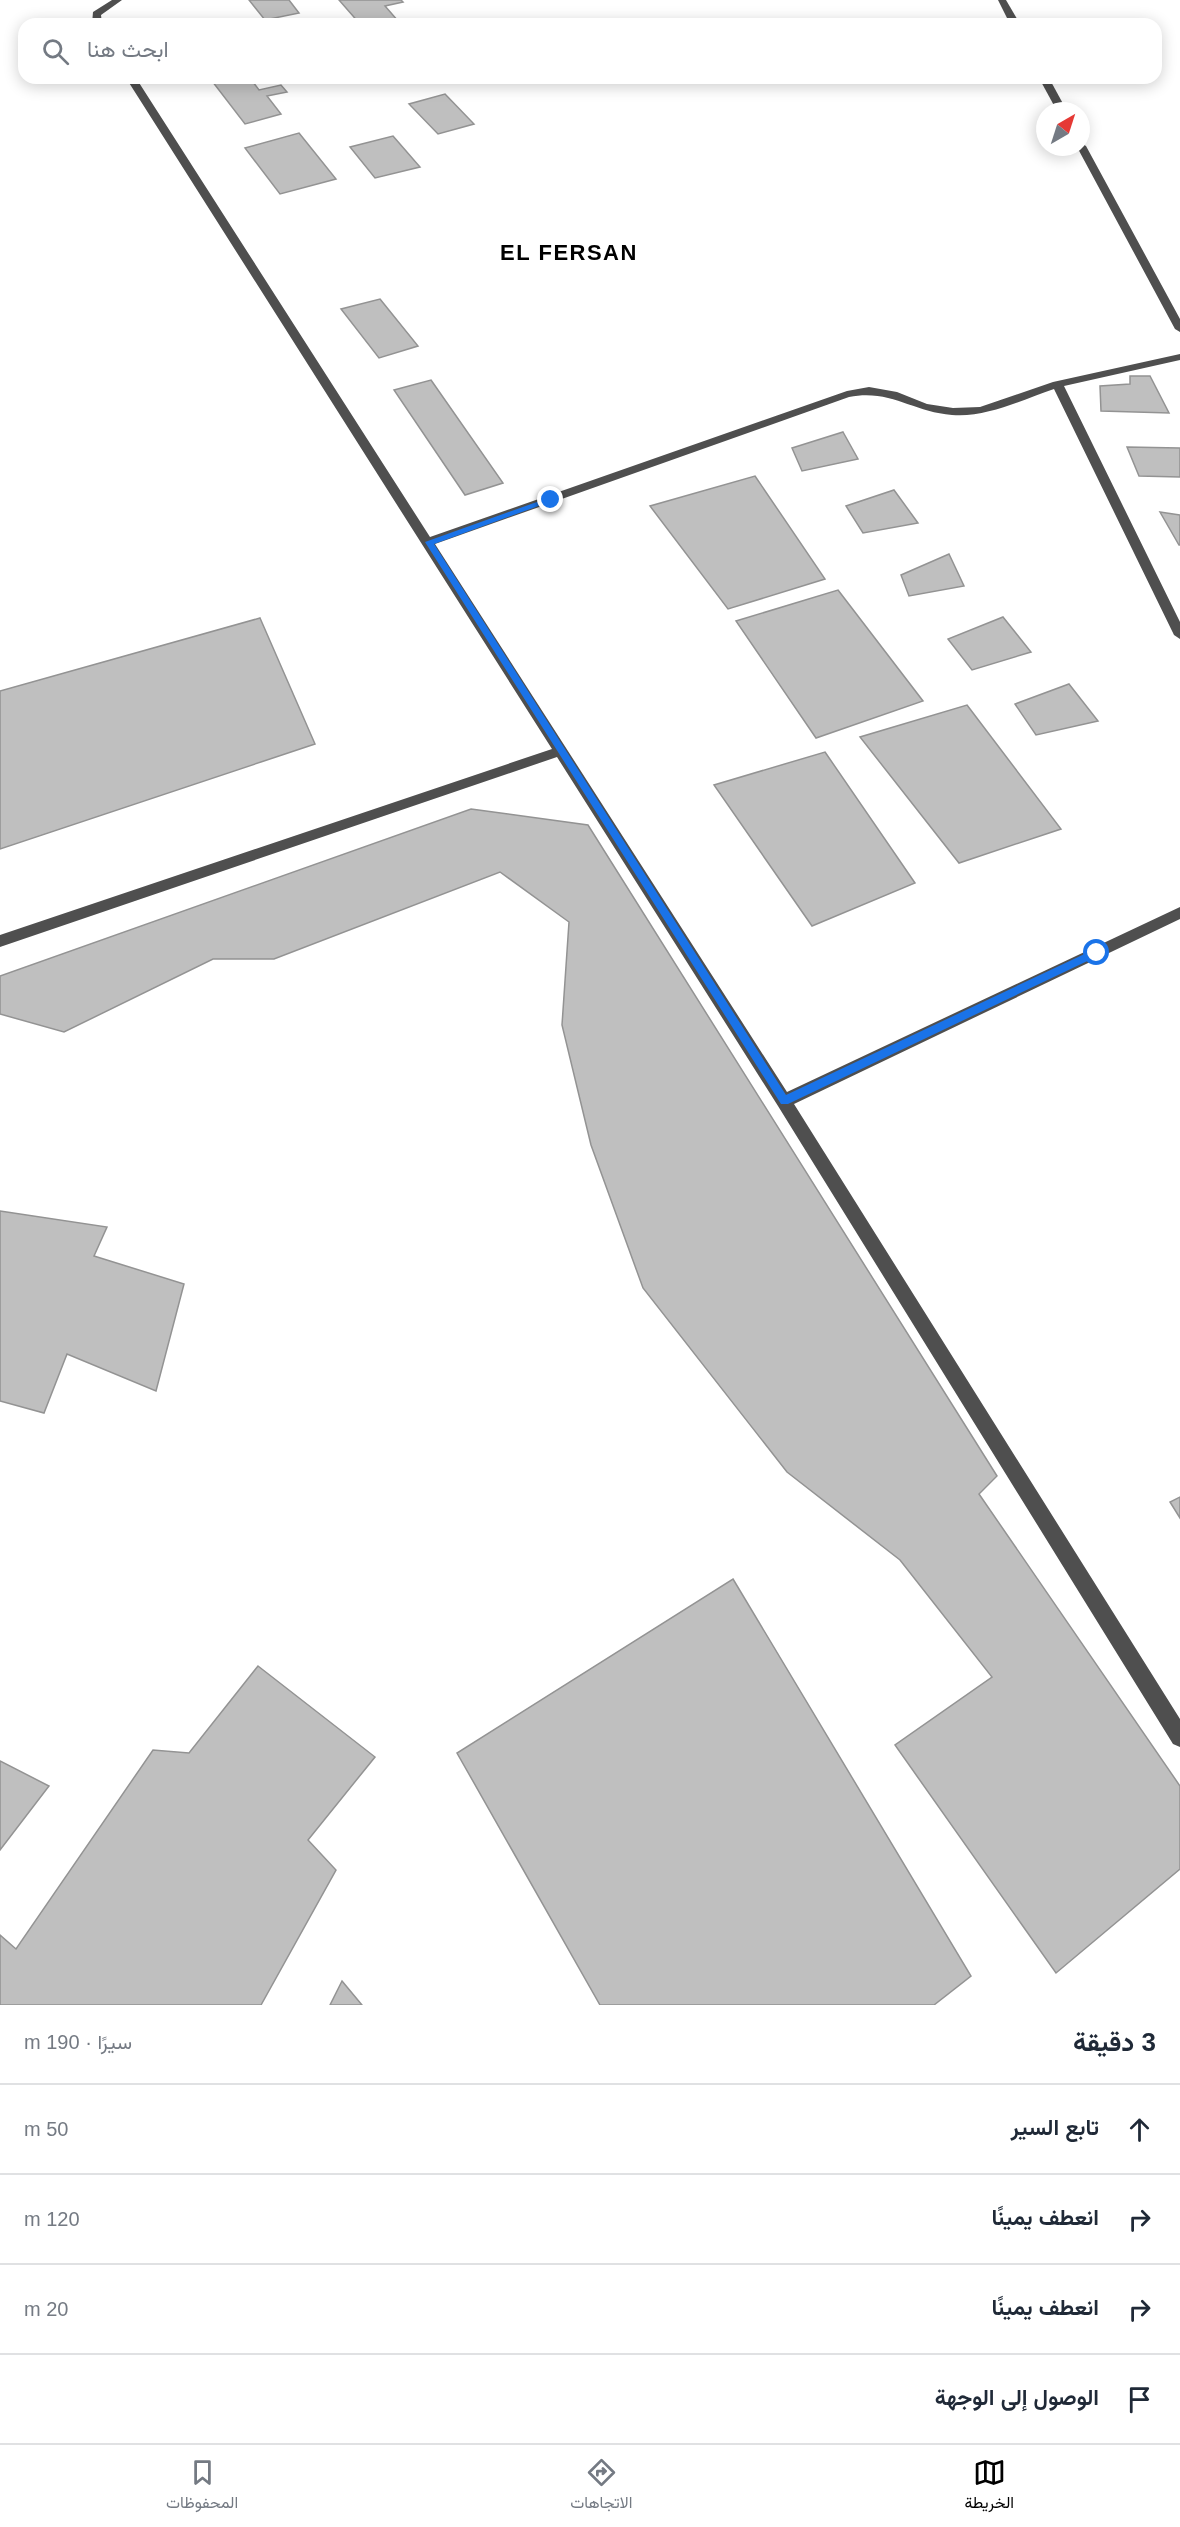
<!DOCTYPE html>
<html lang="ar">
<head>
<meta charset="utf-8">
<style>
	:root { --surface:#fff; --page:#f2f2f3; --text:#1f2937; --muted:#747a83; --line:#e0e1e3; --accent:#000 }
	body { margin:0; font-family:Arial,Vazirmatn,sans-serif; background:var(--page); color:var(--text); direction:rtl }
	.compass { position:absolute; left:1036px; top:102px; width:54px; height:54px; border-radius:50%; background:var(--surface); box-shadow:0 3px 15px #0003; rotate:39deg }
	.stop { position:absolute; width:18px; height:18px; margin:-14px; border:4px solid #1a73e8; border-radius:50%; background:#fff }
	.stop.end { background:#1a73e8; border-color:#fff; box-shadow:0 2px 6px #0008 }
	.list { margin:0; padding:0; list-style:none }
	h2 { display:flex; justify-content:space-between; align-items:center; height:78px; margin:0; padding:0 24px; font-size:26px }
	h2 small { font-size:20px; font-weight:400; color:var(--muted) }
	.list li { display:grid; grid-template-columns:39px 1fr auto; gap:18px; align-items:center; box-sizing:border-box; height:90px; padding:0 24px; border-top:2px solid var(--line) }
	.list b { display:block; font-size:22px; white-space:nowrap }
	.list em { font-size:20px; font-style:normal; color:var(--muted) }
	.icon { flex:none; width:33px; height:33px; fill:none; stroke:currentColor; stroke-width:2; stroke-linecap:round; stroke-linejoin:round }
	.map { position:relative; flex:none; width:1180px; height:2005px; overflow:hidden; direction:ltr }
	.search { position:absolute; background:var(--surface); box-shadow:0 3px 15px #0003; left:18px; right:18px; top:18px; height:66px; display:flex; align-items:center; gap:15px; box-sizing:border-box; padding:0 21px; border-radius:18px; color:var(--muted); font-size:22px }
	.sheet { height:438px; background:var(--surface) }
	nav { display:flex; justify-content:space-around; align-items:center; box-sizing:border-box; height:84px; border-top:2px solid var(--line); background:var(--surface); font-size:16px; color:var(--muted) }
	nav a { display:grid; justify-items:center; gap:3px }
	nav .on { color:var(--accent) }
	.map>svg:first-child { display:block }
	.building { fill:#bfbfbf; stroke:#939393; stroke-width:1.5 }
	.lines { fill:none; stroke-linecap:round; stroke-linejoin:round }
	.minor { fill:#4f4f4f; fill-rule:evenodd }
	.route { fill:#1a73e8 }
	.labels { text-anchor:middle; stroke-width:4.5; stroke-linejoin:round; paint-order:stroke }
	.far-district-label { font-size:22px; font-weight:bold; letter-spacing:1.5px; fill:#000; stroke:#fff }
</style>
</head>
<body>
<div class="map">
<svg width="1180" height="2005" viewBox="0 0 1180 2005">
	<rect width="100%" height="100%" fill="#fff"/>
	<g class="building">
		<polygon points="249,0 289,0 299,13 265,20"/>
		<polygon points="339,0 401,0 403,2 385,6 399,22 360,24"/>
		<polygon points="225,78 250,78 259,90 281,85 287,92 267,96 281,114 245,124 212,81"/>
		<polygon points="445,94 474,124 438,134 409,104"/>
		<polygon points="299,133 336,179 280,194 245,148"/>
		<polygon points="393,136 420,167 375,178 350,147"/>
		<polygon points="380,299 418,346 379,358 341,309"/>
		<polygon points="1130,376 1150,376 1169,413 1101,411 1100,386 1130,384"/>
		<polygon points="431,380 503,483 465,495 394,390"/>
		<polygon points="843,432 858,459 802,471 792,448"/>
		<polygon points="1127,447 1180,448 1180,477 1139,476"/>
		<polygon points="755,476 825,579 728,609 650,506"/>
		<polygon points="894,490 918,523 863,533 846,506"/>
		<polygon points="1160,512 1180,515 1180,545 1179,545"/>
		<polygon points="949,554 964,586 909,596 901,575"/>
		<polygon points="838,590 923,701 816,738 736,621"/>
		<polygon points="1003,617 1031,652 972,670 948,639"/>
		<polygon points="260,618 315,744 0,849 0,691"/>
		<polygon points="1069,684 1098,721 1036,735 1015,704"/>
		<polygon points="967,705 1061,829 959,863 860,737"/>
		<polygon points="825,752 915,883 812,926 714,785"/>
		<polygon points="471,809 588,825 997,1476 979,1494 1180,1786 1180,1869 1056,1973 895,1745 992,1677 900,1560 787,1472 643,1288 591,1145 562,1025 569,922 500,872 274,959 213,959 64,1032 0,1014 0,976"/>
		<polygon points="0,1211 107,1227 94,1256 184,1284 156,1391 67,1354 44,1413 0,1401"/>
		<polygon points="1180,1497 1180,1518 1170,1502"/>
		<polygon points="733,1579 971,1976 934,2005 600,2005 457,1753"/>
		<polygon points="258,1666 375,1757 308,1840 336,1870 261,2005 0,2005 0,1935 16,1949 153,1750 189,1753"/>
		<polygon points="0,1761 49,1786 0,1850"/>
		<polygon points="342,1981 362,2005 330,2005"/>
	</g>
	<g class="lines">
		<g class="minor">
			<polygon points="112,0 122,0 101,15 102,24 92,24 93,12"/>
			<polygon points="998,0 1006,0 1020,24 1010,24"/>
			<path d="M126,78h10l294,459 417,-146 22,-4 28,5 30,12 26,4 27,-1 73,-25 127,-28v6l-116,26 116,236v17l-6,-4 -120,-246c-32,11 -68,29 -102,26 -40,-3 -61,-26 -103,-18l-414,147 352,548 393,-185v12l-386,185 386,615v28l-7,-3 -395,-638 -221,-349 -557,190v-12l552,-186z"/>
			<polygon points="1039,78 1049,78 1067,111 1057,111"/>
			<polygon points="1081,143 1086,146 1180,319 1180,332 1175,329 1077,147 1081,147"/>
		</g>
	</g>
	<polygon class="route" points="548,498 555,500 434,544 786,1095 1093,950 1100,950 1100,955 788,1104 781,1104 425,542"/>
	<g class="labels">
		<g class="far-district-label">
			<text x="569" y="260">EL FERSAN</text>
		</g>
	</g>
</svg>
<svg class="compass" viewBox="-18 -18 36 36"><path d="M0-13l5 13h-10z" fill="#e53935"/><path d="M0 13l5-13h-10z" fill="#747a83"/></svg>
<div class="stop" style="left:1097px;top:953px"></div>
<div class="stop end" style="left:551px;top:500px"></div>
<div class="search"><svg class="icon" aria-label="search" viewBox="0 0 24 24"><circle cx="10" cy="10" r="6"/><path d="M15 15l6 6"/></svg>ابحث هنا</div>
</div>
<section class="sheet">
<h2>3 دقيقة<small>سيرًا · 190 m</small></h2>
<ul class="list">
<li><svg class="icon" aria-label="ahead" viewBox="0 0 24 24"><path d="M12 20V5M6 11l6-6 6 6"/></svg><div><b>تابع السير</b></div><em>50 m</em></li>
<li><svg class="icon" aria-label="right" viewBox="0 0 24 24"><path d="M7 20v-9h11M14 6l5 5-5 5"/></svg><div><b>انعطف يمينًا</b></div><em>120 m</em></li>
<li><svg class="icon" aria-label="right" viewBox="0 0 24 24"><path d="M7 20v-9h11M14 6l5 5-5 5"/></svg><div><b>انعطف يمينًا</b></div><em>20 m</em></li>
<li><svg class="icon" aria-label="arrive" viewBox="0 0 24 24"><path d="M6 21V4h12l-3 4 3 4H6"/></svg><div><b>الوصول إلى الوجهة</b></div></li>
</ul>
</section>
<nav>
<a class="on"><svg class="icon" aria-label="map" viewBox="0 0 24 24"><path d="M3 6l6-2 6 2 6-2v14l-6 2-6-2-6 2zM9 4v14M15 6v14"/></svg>الخريطة</a>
<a><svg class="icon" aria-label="directions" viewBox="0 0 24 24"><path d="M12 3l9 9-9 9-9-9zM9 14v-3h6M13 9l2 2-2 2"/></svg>الاتجاهات</a>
<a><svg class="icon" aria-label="saved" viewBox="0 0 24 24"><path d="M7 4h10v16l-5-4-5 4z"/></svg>المحفوظات</a>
</nav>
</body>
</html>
